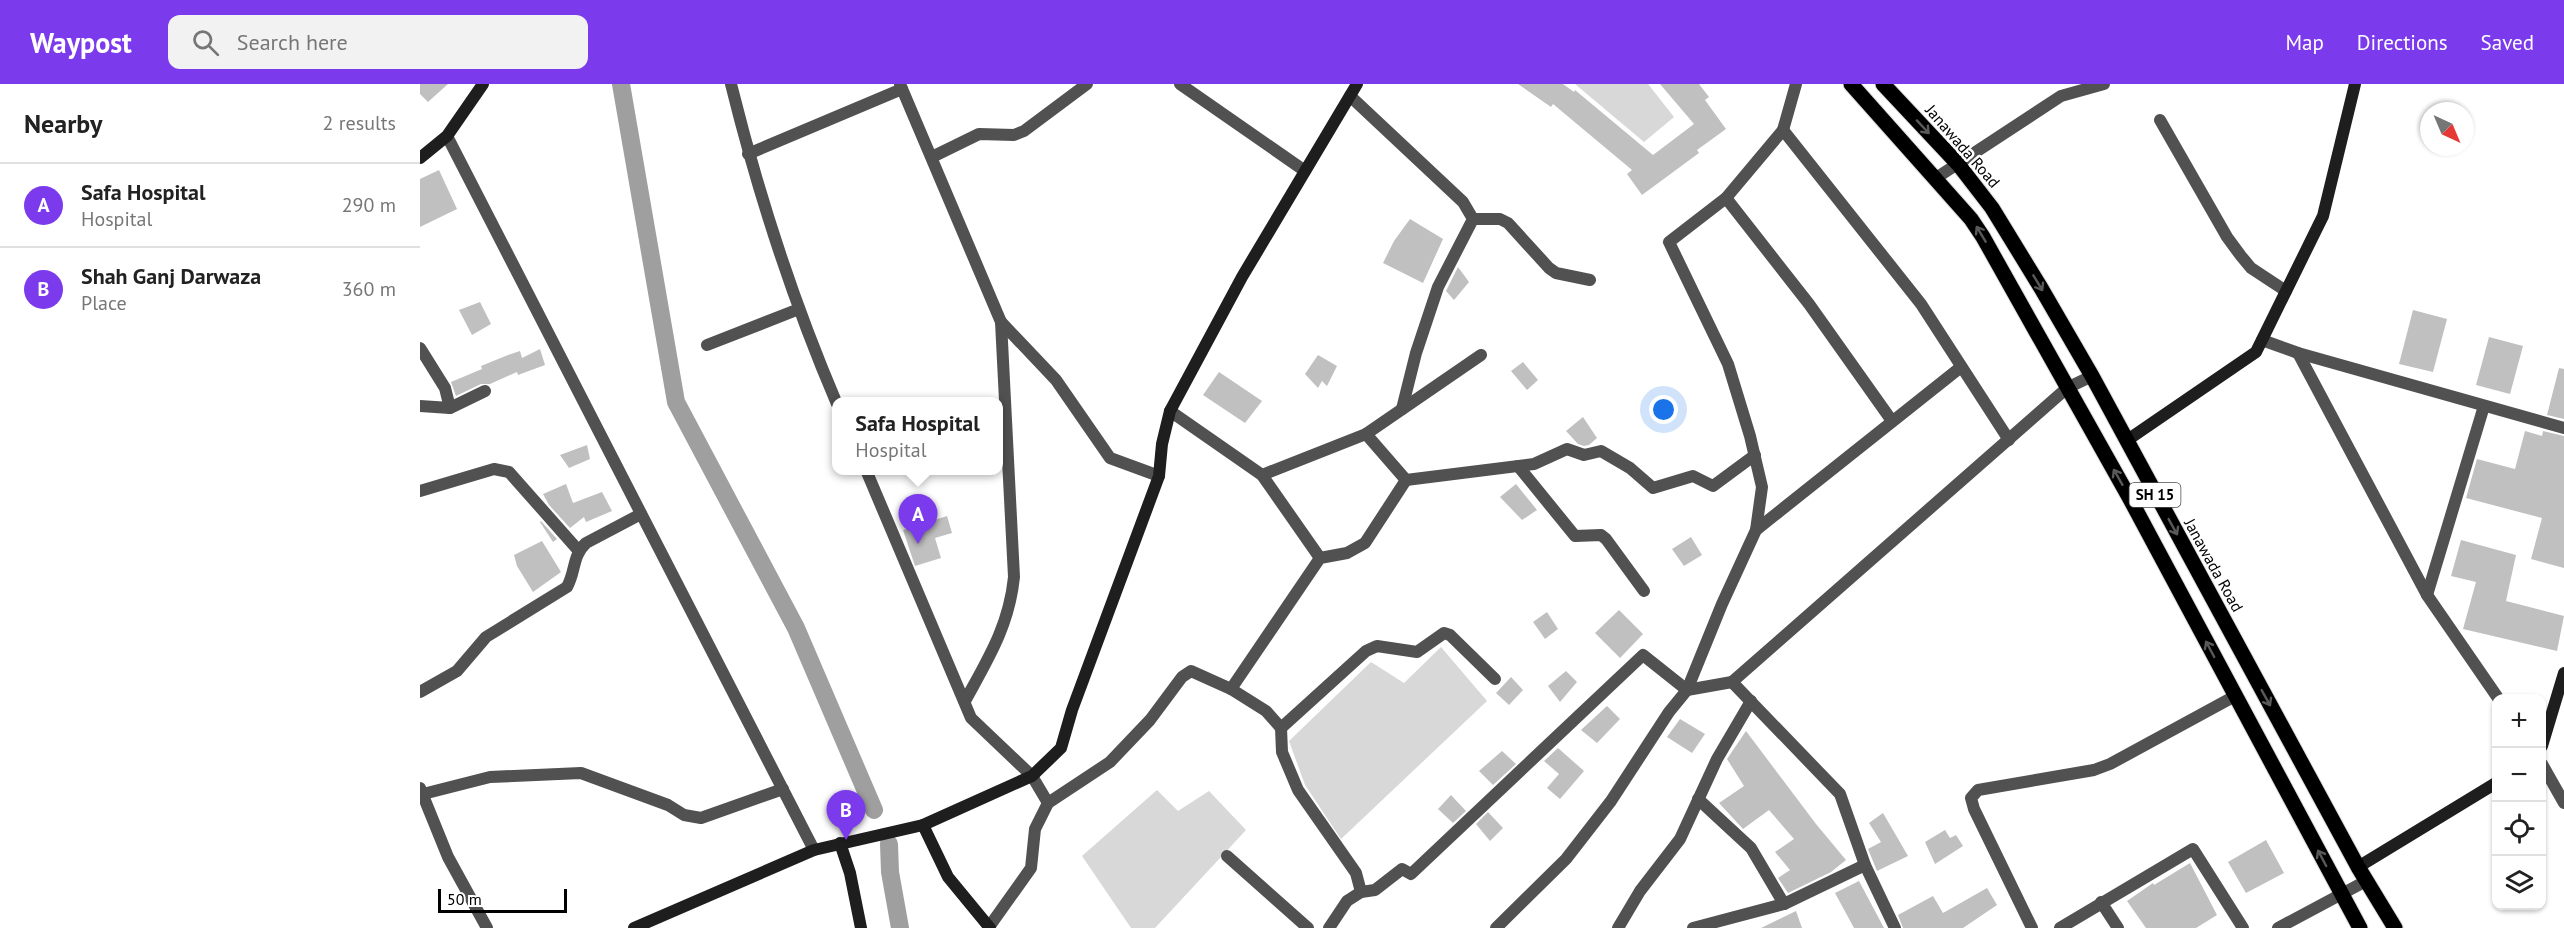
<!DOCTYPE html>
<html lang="en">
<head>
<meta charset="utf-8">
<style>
	:root { --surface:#fff; --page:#f2f2f2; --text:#222; --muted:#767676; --line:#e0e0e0; --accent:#7c3aed }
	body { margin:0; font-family:"PT Sans",sans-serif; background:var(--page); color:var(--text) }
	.controls { position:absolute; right:18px; bottom:18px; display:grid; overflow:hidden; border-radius:12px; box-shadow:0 2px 4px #0004 }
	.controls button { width:54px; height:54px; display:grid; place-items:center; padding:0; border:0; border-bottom:2px solid var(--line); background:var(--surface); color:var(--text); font:30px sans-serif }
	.compass { position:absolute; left:2000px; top:18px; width:54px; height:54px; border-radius:50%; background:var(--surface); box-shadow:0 2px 4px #0004; rotate:136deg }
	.scale { position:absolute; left:18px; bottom:15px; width:129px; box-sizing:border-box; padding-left:6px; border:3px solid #000; border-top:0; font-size:16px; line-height:21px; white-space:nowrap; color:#000; -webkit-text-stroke:4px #fff; paint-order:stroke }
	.you { position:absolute; left:1244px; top:326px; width:21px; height:21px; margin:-15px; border:4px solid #fff; border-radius:50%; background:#1a73e8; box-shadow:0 0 0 9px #1a73e833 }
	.badge { display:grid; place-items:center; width:39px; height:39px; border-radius:50%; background:var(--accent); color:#fff; font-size:20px; font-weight:700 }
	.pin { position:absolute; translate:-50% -50px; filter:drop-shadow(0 2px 3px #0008) }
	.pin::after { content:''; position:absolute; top:32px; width:21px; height:18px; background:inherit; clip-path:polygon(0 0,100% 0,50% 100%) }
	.popup { position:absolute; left:412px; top:313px; width:171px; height:78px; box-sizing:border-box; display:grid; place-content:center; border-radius:12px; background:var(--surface); filter:drop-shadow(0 2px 4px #0005); font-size:20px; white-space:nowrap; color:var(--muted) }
	.popup b { font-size:22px; color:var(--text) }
	.popup::after { content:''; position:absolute; left:50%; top:100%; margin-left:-12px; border:12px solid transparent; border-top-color:var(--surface) }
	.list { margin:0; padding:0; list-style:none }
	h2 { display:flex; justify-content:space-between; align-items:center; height:78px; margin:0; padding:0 24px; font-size:26px }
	h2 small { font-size:20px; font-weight:400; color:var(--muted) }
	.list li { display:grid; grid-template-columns:39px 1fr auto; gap:18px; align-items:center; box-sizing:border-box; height:84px; padding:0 24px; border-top:2px solid var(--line) }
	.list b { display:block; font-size:22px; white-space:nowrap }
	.list p { margin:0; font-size:20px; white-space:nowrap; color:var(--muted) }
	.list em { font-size:20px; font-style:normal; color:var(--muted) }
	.icon { flex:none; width:33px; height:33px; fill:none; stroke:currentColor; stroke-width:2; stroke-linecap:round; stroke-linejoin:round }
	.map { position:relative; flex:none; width:2144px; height:844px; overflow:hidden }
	header { display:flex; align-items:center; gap:36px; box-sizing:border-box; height:84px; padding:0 30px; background:var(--accent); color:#fff }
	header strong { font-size:28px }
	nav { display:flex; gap:33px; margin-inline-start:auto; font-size:21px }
	.search { width:420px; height:54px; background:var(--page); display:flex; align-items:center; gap:15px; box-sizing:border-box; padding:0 21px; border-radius:12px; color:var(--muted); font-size:22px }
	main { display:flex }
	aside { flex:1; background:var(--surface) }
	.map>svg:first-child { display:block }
	.green { fill:#d8d8d8 }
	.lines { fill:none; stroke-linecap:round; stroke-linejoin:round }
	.canal { stroke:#9f9f9f; stroke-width:18 }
	.building { fill:#c0c0c0 }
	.primary-casing { stroke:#dbdbdb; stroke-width:17 }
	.street { stroke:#515151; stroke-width:12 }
	.secondary { stroke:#1e1e1e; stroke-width:12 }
	.primary { stroke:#000; stroke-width:15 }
	.oneway { stroke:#595959 }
	.labels { text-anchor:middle; stroke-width:5; stroke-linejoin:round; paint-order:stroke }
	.shield { fill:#fff; stroke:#4c4c4c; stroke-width:1.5 }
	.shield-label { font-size:15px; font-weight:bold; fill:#000 }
	.street-label { font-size:16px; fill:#000; stroke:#fff }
</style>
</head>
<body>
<header>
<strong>Waypost</strong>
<div class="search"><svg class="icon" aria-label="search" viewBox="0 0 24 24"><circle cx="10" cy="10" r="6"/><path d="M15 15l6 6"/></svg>Search here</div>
<nav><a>Map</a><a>Directions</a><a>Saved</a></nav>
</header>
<main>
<aside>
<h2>Nearby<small>2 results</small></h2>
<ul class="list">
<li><span class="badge">A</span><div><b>Safa Hospital</b><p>Hospital</p></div><em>290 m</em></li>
<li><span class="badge">B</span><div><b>Shah Ganj Darwaza</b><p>Place</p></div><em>360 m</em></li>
</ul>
</aside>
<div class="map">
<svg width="2144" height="844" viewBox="0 0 2144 844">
	<rect width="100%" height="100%" fill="#fff"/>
	<g class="green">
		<polygon points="1155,0 1228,0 1254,33 1224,58"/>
		<polygon points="1021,563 1067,617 921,755 885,701 869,657 951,578 984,599"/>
		<polygon points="737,706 758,727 789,707 826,746 735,844 711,844 662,772"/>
	</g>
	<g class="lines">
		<g class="canal">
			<polyline points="201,0 256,318 376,544 454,726"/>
			<polyline points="469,760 470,788 480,844"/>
		</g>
	</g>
	<g class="building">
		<polygon points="0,0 28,0 8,18 0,10"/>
		<polygon points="1098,0 1143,0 1154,8 1155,6 1233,71 1274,40 1240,0 1279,0 1289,13 1285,16 1306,45 1277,66 1279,69 1222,111 1207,90 1212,86 1133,20 1131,23"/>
		<polygon points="19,86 37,125 0,143 0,95"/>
		<polygon points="990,135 1023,155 1003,199 963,179 974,157"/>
		<polygon points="1038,183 1049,198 1034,216 1026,207"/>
		<polygon points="60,218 71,240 52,251 39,226"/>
		<polygon points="1993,226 2027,235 2013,288 1979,280"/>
		<polygon points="2069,253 2103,262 2090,310 2056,301"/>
		<polygon points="120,265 125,281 98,291 97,288 70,300 61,300 36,312 31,298 62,285 61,282 88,271 100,267 102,274"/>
		<polygon points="898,271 917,282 907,302 902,297 898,304 885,290"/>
		<polygon points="1103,278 1118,296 1107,306 1091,287"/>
		<polygon points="2139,284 2144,285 2144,335 2127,331"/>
		<polygon points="799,288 842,317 825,339 783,311"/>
		<polygon points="1163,333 1177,354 1169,361 1164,362 1158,360 1146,347"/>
		<polygon points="2105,347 2122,352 2123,347 2144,352 2144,484 2111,475 2122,434 2046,414 2057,375 2095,385"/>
		<polygon points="167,361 170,375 149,384 140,371"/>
		<polygon points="146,400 153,419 182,408 192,427 166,438 164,433 150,444 129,421 123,410"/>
		<polygon points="1096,400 1117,426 1102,436 1080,413"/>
		<polygon points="527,432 532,449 515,454 521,474 495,482 483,446"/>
		<polygon points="121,437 137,455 133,458 120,438"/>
		<polygon points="1271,453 1282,471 1264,482 1252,465"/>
		<polygon points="2041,456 2096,471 2086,517 2144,532 2137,567 2043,545 2056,498 2031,492"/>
		<polygon points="122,457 141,488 113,508 97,482 94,471"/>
		<polygon points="1199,526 1223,550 1200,574 1175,549"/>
		<polygon points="1127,528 1138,545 1125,555 1113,538"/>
		<polygon points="1146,587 1157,598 1140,618 1128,602"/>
		<polygon points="1091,593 1103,606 1089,621 1076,609"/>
		<polygon points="1187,622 1200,635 1177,659 1161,646"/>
		<polygon points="1260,635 1285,650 1272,669 1247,653"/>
		<polygon points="1326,647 1396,740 1426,776 1411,788 1368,809 1358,794 1370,786 1355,768 1374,755 1349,726 1323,745 1299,719 1324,702 1307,675"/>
		<polygon points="1138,664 1164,687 1140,715 1127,704 1139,690 1124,677"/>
		<polygon points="1082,667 1096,680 1073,701 1059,687"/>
		<polygon points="1031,711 1046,727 1033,739 1018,725"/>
		<polygon points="1068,728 1083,744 1070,757 1056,740"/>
		<polygon points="1463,729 1488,772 1457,787 1448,765 1461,758 1449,739"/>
		<polygon points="1525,746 1530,754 1536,751 1543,762 1515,780 1505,758"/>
		<polygon points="1846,756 1864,789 1826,809 1808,778"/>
		<polygon points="1770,779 1797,831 1776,844 1726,844 1707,817 1733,799 1734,801"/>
		<polygon points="1439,797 1464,844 1434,844 1415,809"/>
		<polygon points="1567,804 1577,821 1543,844 1483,844 1478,831 1513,812 1523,829"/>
		<polygon points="1376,827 1382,844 1341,844"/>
	</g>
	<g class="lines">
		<defs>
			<g id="primary">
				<polyline points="1431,0 1551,135 1563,153 1709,413 1940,844"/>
				<polyline points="1463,0 1538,80 1572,124 1621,204 1672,292 1938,783 1975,844"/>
			</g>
		</defs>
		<use href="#primary" class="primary-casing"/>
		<g class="street">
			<path d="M311,0c27,109 62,217 106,320"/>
			<polyline points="480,0 581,238 636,296 690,374 739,392"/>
			<polyline points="760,0 885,87"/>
			<polyline points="930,12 1043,118 1053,135 1018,203 996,269 982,325"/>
			<polyline points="1740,36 1807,153 1821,172 1831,184 1866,207"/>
			<polyline points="1363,46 1501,220 1589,356"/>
			<polyline points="27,52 394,766"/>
			<polyline points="328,70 482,5"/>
			<polyline points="512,73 559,50 594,51 604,47 667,0"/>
			<polyline points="1516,94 1641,12 1684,0"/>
			<polyline points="1306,114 1389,220 1472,337"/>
			<polyline points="1053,135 1080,135 1088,139 1129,184 1136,189 1170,196"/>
			<polyline points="1842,256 1878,269 2144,344"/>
			<polyline points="287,261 379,225"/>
			<polyline points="0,264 25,304 30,324"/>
			<polyline points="1878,269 2007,511 2078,614"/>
			<polyline points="0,322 30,324 65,307"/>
			<polyline points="750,327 842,391 946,350 1061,271"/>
			<polyline points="946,350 986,396 1114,380 1147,365 1164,371 1181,367 1210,384 1233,404 1273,392 1293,402 1335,371"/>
			<polyline points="1098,382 1155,452 1181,451 1186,455 1224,507"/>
			<polyline points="446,386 551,634 612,692 628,719"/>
			<polyline points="842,391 900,474"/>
			<polyline points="0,407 74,385 89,388 158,466"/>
			<polyline points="1336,446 1541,283"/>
			<polyline points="2007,511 2064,322"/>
			<polyline points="811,605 900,474 927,469 945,459 986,396"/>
			<path d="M0,608l37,-21 29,-34 81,-50c9,-16 5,-31 19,-44l55,-29"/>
			<path d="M545,617c23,-42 44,-75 49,-124l-13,-255"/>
			<polyline points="861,644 946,567 957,562 997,568 1024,549 1030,551 1075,595"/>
			<polyline points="2122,680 2144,719"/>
			<polyline points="0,704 28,773 67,844"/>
			<polyline points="3,710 70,693 161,689 248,721 264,731 281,734 363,705"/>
			<polyline points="1278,715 1331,764 1364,820"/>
			<polyline points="807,772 888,844"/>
			<polyline points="1681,818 1698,844"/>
			<polyline points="569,843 611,784 615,745 628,719 690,678 730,636 762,593 771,587 811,605 846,627 861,644 862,668 878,706 936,789 941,808"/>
			<polyline points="909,844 927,817 941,808 955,806 982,785 991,790 1223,571 1267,606 1312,598"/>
			<polyline points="1076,844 1146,775 1191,717 1249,628 1267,606 1302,520 1336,446 1342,403 1330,352 1308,280 1249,158 1306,114 1363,46 1376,0"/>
			<polyline points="1198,844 1220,807 1260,755 1297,675 1331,617"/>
			<polyline points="1273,844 1364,820 1445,781"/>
			<polyline points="1475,844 1445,781 1420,710 1312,598 1647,304 1672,292"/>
			<polyline points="1612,844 1554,725 1551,714 1558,706 1674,686 1690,680 1815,612"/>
			<polyline points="1640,844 1773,765 1823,844"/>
			<polyline points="1858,844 1946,797"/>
		</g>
		<g class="secondary">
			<polyline points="0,74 27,52 63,0"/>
			<polyline points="1706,357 1836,268 1903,132 1935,0"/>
			<polyline points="2122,662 2144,589"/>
			<polyline points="503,741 528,793 570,844"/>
			<polyline points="420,759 430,789 441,844"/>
			<polyline points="1938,783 2076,699"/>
			<polyline points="214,844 394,766 503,741 612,692 641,664 652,626 739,392 742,360 750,327 822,193 937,0"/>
		</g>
		<use href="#primary" class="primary"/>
	</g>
	<defs><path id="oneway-shaft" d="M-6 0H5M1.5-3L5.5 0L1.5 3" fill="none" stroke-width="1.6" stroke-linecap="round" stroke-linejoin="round" transform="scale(1.5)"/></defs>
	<g class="oneway">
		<use href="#oneway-shaft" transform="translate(1503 43) rotate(47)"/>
		<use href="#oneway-shaft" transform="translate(1561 150) rotate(-121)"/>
		<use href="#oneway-shaft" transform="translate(1618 199) rotate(59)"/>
		<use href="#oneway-shaft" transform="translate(1698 393) rotate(-120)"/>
		<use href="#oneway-shaft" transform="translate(1753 443) rotate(61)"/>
		<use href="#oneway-shaft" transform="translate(1790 565) rotate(-118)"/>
		<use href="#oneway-shaft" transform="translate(1846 614) rotate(61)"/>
		<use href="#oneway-shaft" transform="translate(1902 774) rotate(-118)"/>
	</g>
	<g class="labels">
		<rect class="shield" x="1709.5" y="399" width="51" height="24" rx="4.5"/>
		<g class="shield-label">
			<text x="1735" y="416">SH 15</text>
		</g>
		<g class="street-label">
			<text transform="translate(1543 62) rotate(49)" y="6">Janawada Road</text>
			<text transform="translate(1794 481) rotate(61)" y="6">Janawada Road</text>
		</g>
	</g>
</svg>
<div class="controls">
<button>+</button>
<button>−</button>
<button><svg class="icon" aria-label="locate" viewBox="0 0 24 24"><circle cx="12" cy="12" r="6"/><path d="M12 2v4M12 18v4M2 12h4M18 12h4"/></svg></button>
<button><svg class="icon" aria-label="layers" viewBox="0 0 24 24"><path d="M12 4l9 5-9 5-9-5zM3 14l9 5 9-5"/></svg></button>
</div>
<svg class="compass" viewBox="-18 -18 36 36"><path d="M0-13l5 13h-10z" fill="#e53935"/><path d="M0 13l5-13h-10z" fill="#767676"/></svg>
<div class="scale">50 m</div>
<div class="you"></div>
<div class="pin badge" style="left:498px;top:460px">A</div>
<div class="popup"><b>Safa Hospital</b>Hospital</div>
<div class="pin badge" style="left:426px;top:756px">B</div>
</div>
</main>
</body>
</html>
